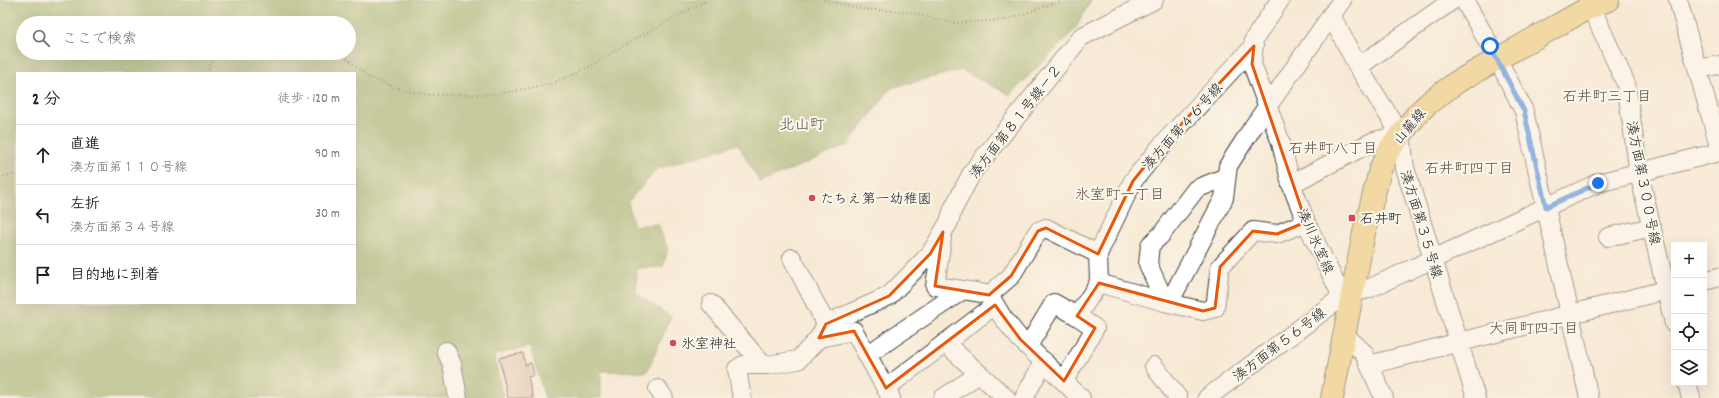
<!DOCTYPE html>
<html lang="ja">
<head>
<meta charset="utf-8">
<style>
	:root { --surface:#fff; --page:#f6f6f6; --text:#202124; --muted:#757577; --line:#e0e0e0 }
	body { margin:0; font-family:Dekko,"Klee One",sans-serif; background:var(--page); color:var(--text) }
	.controls { position:absolute; right:12px; bottom:12px; display:grid; overflow:hidden; border-radius:0px; box-shadow:0 4px 16px #0002 }
	.controls button { width:36px; height:36px; display:grid; place-items:center; padding:0; border:0; border-bottom:1px solid var(--line); background:var(--surface); color:var(--text); font:20px sans-serif }
	.stop { position:absolute; width:12px; height:12px; margin:-9px; border:3px solid #1a73e8; border-radius:50%; background:#fff }
	.stop.end { background:#1a73e8; border-color:#fff; box-shadow:0 1px 4px #0008 }
	.list { margin:0; padding:0; list-style:none }
	h2 { display:flex; justify-content:space-between; align-items:center; height:52px; margin:0; padding:0 16px; font-size:17px }
	h2 small { font-size:13px; font-weight:400; color:var(--muted) }
	.list li { display:grid; grid-template-columns:26px 1fr auto; gap:12px; align-items:center; box-sizing:border-box; height:60px; padding:0 16px; border-top:1px solid var(--line) }
	.list b { display:block; font-size:15px; white-space:nowrap }
	.list p { margin:0; font-size:13px; white-space:nowrap; color:var(--muted) }
	.list em { font-size:13px; font-style:normal; color:var(--muted) }
	.icon { flex:none; width:22px; height:22px; fill:none; stroke:currentColor; stroke-width:2; stroke-linecap:round; stroke-linejoin:round }
	.map { position:relative; flex:none; width:1719px; height:398px; overflow:hidden }
	.search { position:absolute; background:var(--surface); box-shadow:0 4px 16px #0002; left:16px; top:16px; width:340px; height:44px; display:flex; align-items:center; gap:10px; box-sizing:border-box; padding:0 14px; border-radius:22px; color:var(--muted); font-size:15px }
	.panel { position:absolute; background:var(--surface); box-shadow:0 4px 16px #0002; left:16px; top:72px; width:340px; height:232px; border-radius:0px }
	.map>svg:first-child { display:block }
	.forest { fill:#89a558; stroke:#52603a; fill-rule:evenodd }
	.building { fill:#d0a587 }
	.lines { fill:none; stroke-linecap:round; stroke-linejoin:round }
	.minor-casing { stroke:#3d3b38; stroke-width:20 }
	.major-casing { stroke:#3d3b38; stroke-width:24 }
	.path { stroke:#3d3b38; stroke-width:2; stroke-dasharray:1 3; stroke-linecap:butt }
	.minor { stroke:#fff; stroke-width:18 }
	.major { stroke:#ecc669; stroke-width:22 }
	.route { stroke:#1a73e8; stroke-width:5 }
	.marked { fill:none; stroke:#e8590c; stroke-width:3; stroke-linejoin:round }
	.poi-dot { fill:#d1495b; stroke:#fbf7ec; stroke-width:1.5 }
	.labels { text-anchor:middle; stroke-width:4; stroke-linejoin:round; paint-order:stroke }
	.street-label { font-size:14px; fill:#1c1c1c; stroke:#fbf7ec }
	.poi-label { font-size:14px; fill:#1c1c1c; stroke:#fbf7ec; text-anchor:start }
	.neighbourhood-label { font-size:15px; fill:#5b4c41; stroke:#fbf7ec }
</style>
</head>
<body>
<div class="map">
<svg width="1719" height="398" viewBox="0 0 1719 398">
	<rect width="100%" height="100%" fill="#fbf7ec"/>
	<filter id="ink" filterUnits="userSpaceOnUse"><feTurbulence type="fractalNoise" baseFrequency=".025" numOctaves="2"/><feDisplacementMap in="SourceGraphic" scale="8" xChannelSelector="R" yChannelSelector="G"/><feConvolveMatrix kernelMatrix="1 2 1 2 8 2 1 2 1" color-interpolation-filters="sRGB"/></filter>
	<filter id="wash" filterUnits="userSpaceOnUse"><feTurbulence type="fractalNoise" baseFrequency=".012" numOctaves="4" result="noise"/><feDisplacementMap in="SourceGraphic" scale="16" xChannelSelector="R" yChannelSelector="G"/><feGaussianBlur stdDeviation="0.9" result="paint"/><feColorMatrix in="noise" values="0 0 0 0 0 0 0 0 0 0 0 0 0 0 0 0 0 1.4 0 .05"/><feComposite in="paint" operator="in"/></filter>
	<g filter="url(#wash)">
		<rect width="100%" height="100%" fill="#f7ead5"/>
		<path class="forest" d="M0,0h1091l-16,30 -65,65 -49,-25 -70,18 -43,57 -88,38 -22,-39 -81,25 -29,33 6,24 24,-2 10,26 -5,17 -26,1 -1,25 35,24 -24,55 -46,-1v27h-56l-15,-51 -36,8 9,43h-503zM23,23h326v30h-326zM17,73h338v230h-338z"/>
		<g id="blocks">
			<polygon class="building" points="523,353 525,365 531,363 534,375 528,377 533,398 508,398 499,358"/>
		</g>
	</g>
	<g filter="url(#ink)">
		<use href="#blocks" fill-opacity="0" stroke="#3d3b38" stroke-width="1"/>
		<g class="lines">
			<defs>
				<g id="minor">
					<polyline points="1280,0 1254,39 1252,64 1281,143 1291,184 1306,222 1342,297"/>
					<polyline points="1464,0 1497,58 1524,111 1589,398"/>
					<polyline points="1588,0 1626,84 1639,173 1674,324"/>
					<polyline points="1678,0 1719,146"/>
					<polyline points="1331,15 1358,67 1401,135 1405,168 1476,398"/>
					<polyline points="1358,67 1453,0"/>
					<polyline points="1698,69 1719,65"/>
					<polyline points="1291,184 1374,141 1401,135"/>
					<polyline points="1608,237 1652,227"/>
					<polyline points="942,239 935,286 976,292 989,295 1003,318 1020,339 1081,398"/>
					<polyline points="792,258 826,324"/>
					<polyline points="1704,281 1719,277"/>
					<polyline points="1099,283 1165,302 1203,311 1215,308 1220,267 1253,231 1277,234 1306,222"/>
					<polyline points="989,295 1011,276 1038,231 1046,228 1098,254"/>
					<polyline points="1165,302 1148,264 1150,245 1160,236 1196,189 1226,177"/>
					<polyline points="1169,303 1224,198 1228,166 1253,127 1342,0"/>
					<polyline points="711,304 763,365"/>
					<polyline points="1344,334 1364,353 1384,398"/>
					<polyline points="819,338 854,331 891,398"/>
					<polyline points="945,343 1006,398"/>
					<polyline points="1028,346 1054,303 1077,316 1099,283 1098,254 1133,181 1162,145 1254,46"/>
					<polyline points="446,351 452,364 458,398"/>
					<polyline points="867,355 963,290"/>
					<polyline points="1369,365 1674,288"/>
					<polyline points="1154,366 1178,398"/>
					<polyline points="1064,381 1095,328 1077,316"/>
					<polyline points="1687,383 1691,398"/>
					<polyline points="886,388 995,305"/>
					<polyline points="658,389 664,398"/>
					<polyline points="742,398 737,369 743,365 768,365 798,360 819,338 826,324 889,296 930,254 949,222 953,209 973,171 1081,37 1154,0"/>
					<polyline points="943,398 979,374"/>
					<polyline points="1024,398 1044,361"/>
					<polyline points="1207,398 1342,297 1352,293 1368,289 1598,183 1719,152"/>
				</g>
				<polyline id="major" points="1332,398 1364,233 1380,170 1389,150 1418,113 1431,101 1457,82 1581,12 1608,0"/>
			</defs>
			<use href="#minor" class="minor-casing"/>
			<use href="#major" class="major-casing"/>
			<g class="path">
				<polyline points="824,0 862,9 909,12 952,23 1006,20 1057,2 1072,0"/>
				<polyline points="341,53 368,77 396,88 431,95 498,94 551,84 591,66 624,45 707,0"/>
				<polyline points="207,73 210,65 220,53"/>
				<polyline points="0,177 17,174"/>
			</g>
			<use href="#minor" class="minor"/>
			<use href="#major" class="major"/>
		</g>
	</g>
	<g class="lines" filter="url(#ink)">
		<polyline class="route" points="1490,46 1524,111 1546,207 1598,183"/>
	</g>
	<path d="M0 0H1719V398H0ZM1254,46l-2,18 54,158 -29,12 -24,-3 -33,36 -5,41 -12,3 -104,-28 -22,33 18,12 -31,53 -44,-42 -25,-34 -109,83 -32,-57 -35,7 7,-14 63,-28 41,-42 13,-22 -8,54 54,9 22,-19 27,-45 8,-3 52,26 35,-73 29,-36z" fill="#f7ead5" fill-opacity=".55" fill-rule="evenodd"/>
	<path class="marked" d="M1254,46l-2,18 54,158 -29,12 -24,-3 -33,36 -5,41 -12,3 -104,-28 -22,33 18,12 -31,53 -44,-42 -25,-34 -109,83 -32,-57 -35,7 7,-14 63,-28 41,-42 13,-22 -8,54 54,9 22,-19 27,-45 8,-3 52,26 35,-73 29,-36z"/>
	<g class="poi-dot">
		<circle cx="812" cy="198" r="4"/>
		<rect x="1348" y="214" width="8" height="8" rx="2"/>
		<circle cx="673" cy="343" r="4"/>
	</g>
	<g class="labels">
		<g class="street-label">
			<text transform="translate(1015 121) rotate(-52)" y="5">湊方面第８１号線－２</text>
			<text transform="translate(1182 126) rotate(-48)" y="5">湊方面第４６号線</text>
			<text transform="translate(1409 126) rotate(-50)" y="5">山麓線</text>
			<text transform="translate(1644 183) rotate(79)" y="5">湊方面第３００号線</text>
			<text transform="translate(1422 224) rotate(73)" y="5">湊方面第３５号線</text>
			<text transform="translate(1316 241) rotate(66)" y="5">湊川氷室線</text>
			<text transform="translate(1279 344) rotate(-37)" y="5">湊方面第５６号線</text>
		</g>
		<g class="poi-label">
			<text x="820" y="203">たちえ第一幼稚園</text>
			<text x="1360" y="223">石井町</text>
			<text x="681" y="348">氷室神社</text>
		</g>
		<g class="neighbourhood-label">
			<text x="1607" y="101">石井町三丁目</text>
			<text x="802" y="129">北山町</text>
			<text x="1333" y="153">石井町八丁目</text>
			<text x="1469" y="173">石井町四丁目</text>
			<text x="1120" y="199">氷室町一丁目</text>
			<text x="1534" y="333">大同町四丁目</text>
		</g>
	</g>
</svg>
<div class="controls">
<button>+</button>
<button>−</button>
<button><svg class="icon" aria-label="locate" viewBox="0 0 24 24"><circle cx="12" cy="12" r="6"/><path d="M12 2v4M12 18v4M2 12h4M18 12h4"/></svg></button>
<button><svg class="icon" aria-label="layers" viewBox="0 0 24 24"><path d="M12 4l9 5-9 5-9-5zM3 14l9 5 9-5"/></svg></button>
</div>
<div class="stop" style="left:1490px;top:46px"></div>
<div class="stop end" style="left:1598px;top:183px"></div>
<div class="search"><svg class="icon" aria-label="search" viewBox="0 0 24 24"><circle cx="10" cy="10" r="6"/><path d="M15 15l6 6"/></svg>ここで検索</div>
<section class="panel">
<h2>2 分<small>徒歩 · 120 m</small></h2>
<ul class="list">
<li><svg class="icon" aria-label="ahead" viewBox="0 0 24 24"><path d="M12 20V5M6 11l6-6 6 6"/></svg><div><b>直進</b><p>湊方面第１１０号線</p></div><em>90 m</em></li>
<li><svg class="icon" aria-label="left" viewBox="0 0 24 24"><path d="M17 20v-9H6M10 6l-5 5 5 5"/></svg><div><b>左折</b><p>湊方面第３４号線</p></div><em>30 m</em></li>
<li><svg class="icon" aria-label="arrive" viewBox="0 0 24 24"><path d="M6 21V4h12l-3 4 3 4H6"/></svg><div><b>目的地に到着</b></div></li>
</ul>
</section>
</div>
</body>
</html>
